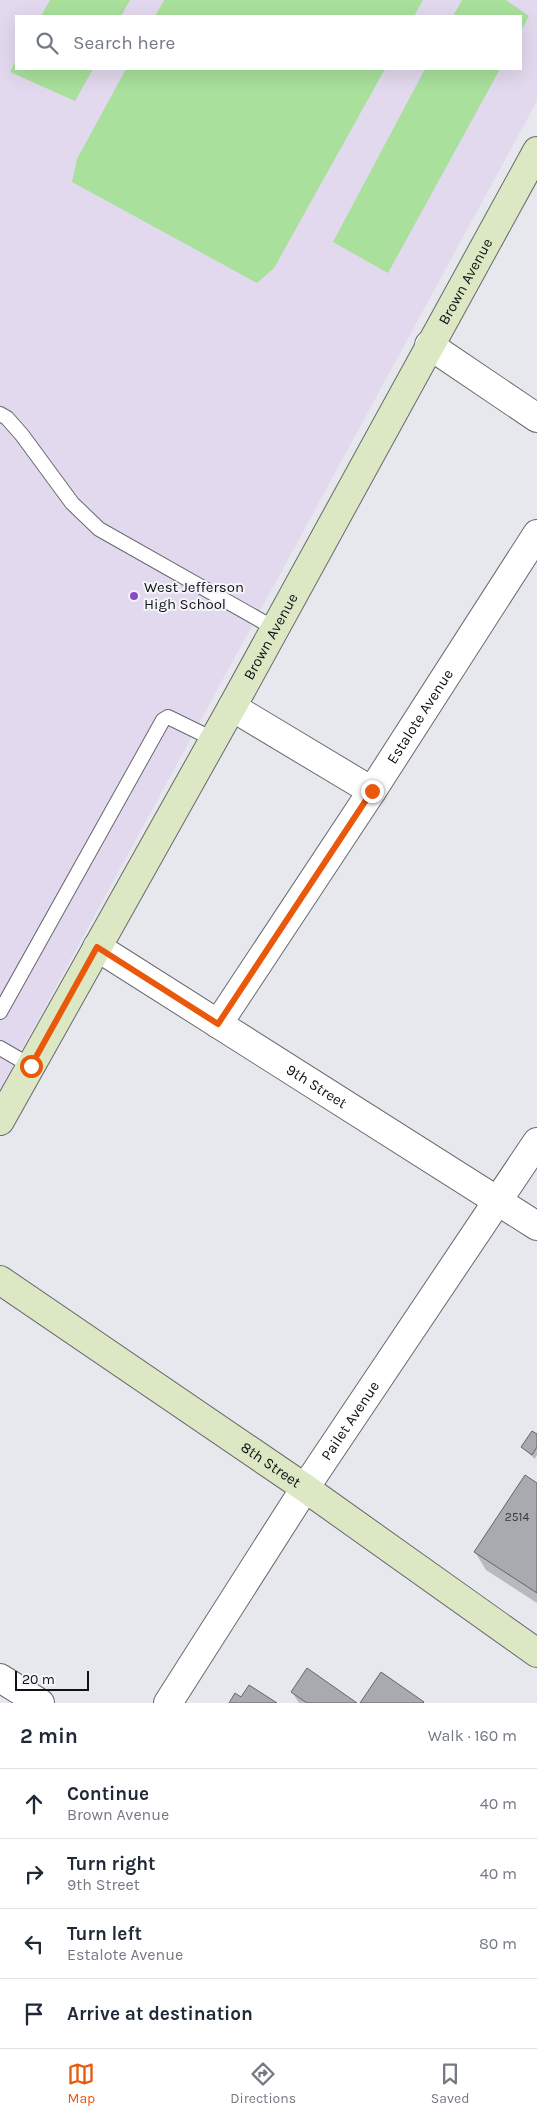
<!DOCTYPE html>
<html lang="en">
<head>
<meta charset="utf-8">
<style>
	:root { --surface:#fff; --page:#f2f2f3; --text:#1f2937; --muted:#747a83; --line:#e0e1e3; --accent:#ea580c }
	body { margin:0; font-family:Karla,sans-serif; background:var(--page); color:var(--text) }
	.scale { position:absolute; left:15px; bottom:12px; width:74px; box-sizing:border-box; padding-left:5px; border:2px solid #101113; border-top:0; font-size:14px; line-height:18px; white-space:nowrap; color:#101113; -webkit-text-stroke:4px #f4f5fa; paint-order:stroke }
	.stop { position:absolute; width:15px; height:15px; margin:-11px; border:4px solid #ea580c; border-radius:50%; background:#fff }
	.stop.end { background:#ea580c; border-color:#fff; box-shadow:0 1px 5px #0008 }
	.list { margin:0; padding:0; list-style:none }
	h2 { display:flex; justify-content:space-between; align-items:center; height:65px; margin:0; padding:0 20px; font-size:21px }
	h2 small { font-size:16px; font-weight:400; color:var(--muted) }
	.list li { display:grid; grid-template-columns:32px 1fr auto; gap:15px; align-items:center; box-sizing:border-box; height:70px; padding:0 20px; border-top:1px solid var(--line) }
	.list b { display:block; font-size:19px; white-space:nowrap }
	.list p { margin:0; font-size:16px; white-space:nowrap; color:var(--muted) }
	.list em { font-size:16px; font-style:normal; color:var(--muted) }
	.icon { flex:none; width:28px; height:28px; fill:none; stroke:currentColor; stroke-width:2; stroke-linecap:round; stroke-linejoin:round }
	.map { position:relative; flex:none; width:537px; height:1703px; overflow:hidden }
	.search { position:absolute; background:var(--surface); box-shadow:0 5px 20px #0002; left:15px; right:15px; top:15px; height:55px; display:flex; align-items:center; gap:12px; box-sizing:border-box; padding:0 18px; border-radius:0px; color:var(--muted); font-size:19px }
	.sheet { height:345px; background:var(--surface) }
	nav { display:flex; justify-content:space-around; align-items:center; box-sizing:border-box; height:70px; border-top:1px solid var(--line); background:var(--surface); font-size:14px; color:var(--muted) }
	nav a { display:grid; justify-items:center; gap:2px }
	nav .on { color:var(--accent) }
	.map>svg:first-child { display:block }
	.education { fill:#e3d9ee; fill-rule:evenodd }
	.green { fill:#a8e09c }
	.shadow { fill:#0003 }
	.building { fill:#a9aaaf; stroke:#64656a }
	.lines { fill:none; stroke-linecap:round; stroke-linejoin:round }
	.lane-casing { stroke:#68696e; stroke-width:16 }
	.street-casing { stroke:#68696e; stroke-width:30 }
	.secondary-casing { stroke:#68696e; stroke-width:30 }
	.lane { stroke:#fff; stroke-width:14 }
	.street { stroke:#fff; stroke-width:28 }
	.secondary { stroke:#dbe8c3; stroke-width:28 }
	.route { stroke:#ea580c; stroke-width:6 }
	.poi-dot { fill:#8a4cc2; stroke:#f4f5fa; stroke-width:2 }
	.labels { text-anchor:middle; stroke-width:4; stroke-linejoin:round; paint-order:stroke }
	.number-label { font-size:12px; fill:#36373a }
	.street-label { font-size:15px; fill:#101113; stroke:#f4f5fa }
	.poi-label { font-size:15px; fill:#101113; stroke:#f4f5fa; text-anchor:start }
</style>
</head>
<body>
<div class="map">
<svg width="537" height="1703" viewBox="0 0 537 1703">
	<rect width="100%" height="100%" fill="#e7e8ed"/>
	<path class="education" d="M0,0h537v101l-537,989zM16,16h505v53h-505z"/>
	<g class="green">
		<polygon points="50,0 130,0 121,16 41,16"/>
		<polygon points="164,0 423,0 414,16 155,16"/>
		<polygon points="462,0 506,0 529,16 521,31 521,16 453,16"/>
		<polygon points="16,60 16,69 93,69 75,101 10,72"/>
		<polygon points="126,69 385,69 274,268 257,283 72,182 77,159"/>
		<polygon points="425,69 500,69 388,273 333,242"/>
	</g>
	<g class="shadow">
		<polygon points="537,1436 537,1455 535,1459 522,1447"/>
		<polygon points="537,1484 537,1603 486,1570 475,1552"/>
		<polygon points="292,1692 355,1703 299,1703"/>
	</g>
	<g class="building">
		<polygon points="532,1431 537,1434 537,1447 532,1455 521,1447"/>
		<polygon points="525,1475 537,1483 537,1593 474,1552"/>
		<polygon points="307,1668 357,1703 307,1703 291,1692"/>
		<polygon points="381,1672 424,1702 423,1703 360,1703"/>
		<polygon points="249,1685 277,1703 229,1703 235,1693 241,1697"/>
	</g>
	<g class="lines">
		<defs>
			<g id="lane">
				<polyline points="0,414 7,418 22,435 72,503 99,529 274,628"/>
				<polyline points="0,1012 163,720 168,717 213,739"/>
				<polyline points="0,1048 31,1066"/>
			</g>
			<g id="street">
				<polyline points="429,345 537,418"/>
				<polyline points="232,707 372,791"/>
				<path id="s1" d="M97,947l440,279"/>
				<path id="s2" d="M218,1024l154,-233 165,-257"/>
				<polyline points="0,1678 40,1703"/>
				<path id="s3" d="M168,1703l137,-215 232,-346"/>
			</g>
			<g id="secondary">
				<path id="s4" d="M0,1121l232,-414 305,-556"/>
				<path id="s5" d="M0,1280l305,208 232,165"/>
			</g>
		</defs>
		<use href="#lane" class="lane-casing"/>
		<use href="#street" class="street-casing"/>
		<use href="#secondary" class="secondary-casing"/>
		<use href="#lane" class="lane"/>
		<use href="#street" class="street"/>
		<use href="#secondary" class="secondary"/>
	</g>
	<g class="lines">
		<polyline class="route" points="31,1066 97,947 218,1024 372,791"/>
	</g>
	<circle class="poi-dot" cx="134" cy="596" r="5"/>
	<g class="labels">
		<g class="number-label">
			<text x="517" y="1521">2514</text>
		</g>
		<g class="street-label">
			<text dy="5" stroke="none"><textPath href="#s4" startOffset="960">Brown Avenue</textPath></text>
			<text dy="5" stroke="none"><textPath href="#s4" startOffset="555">Brown Avenue</textPath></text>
			<text dy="5" stroke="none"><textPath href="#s2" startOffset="368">Estalote Avenue</textPath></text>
			<text dy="5" stroke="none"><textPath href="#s1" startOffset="260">9th Street</textPath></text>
			<text dy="5" stroke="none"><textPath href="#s3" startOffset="336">Pailet Avenue</textPath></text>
			<text dy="5" stroke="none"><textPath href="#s5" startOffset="328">8th Street</textPath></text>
		</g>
		<g class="poi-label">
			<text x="144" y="592">West Jefferson<tspan x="144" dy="17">High School</tspan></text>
		</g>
	</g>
</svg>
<div class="scale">20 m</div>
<div class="stop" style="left:31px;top:1066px"></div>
<div class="stop end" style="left:372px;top:791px"></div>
<div class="search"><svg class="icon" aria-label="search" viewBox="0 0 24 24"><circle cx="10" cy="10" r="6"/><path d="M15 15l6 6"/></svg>Search here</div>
</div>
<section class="sheet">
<h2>2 min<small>Walk · 160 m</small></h2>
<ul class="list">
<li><svg class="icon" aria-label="ahead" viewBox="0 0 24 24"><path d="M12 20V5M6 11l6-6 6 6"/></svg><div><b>Continue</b><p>Brown Avenue</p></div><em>40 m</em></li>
<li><svg class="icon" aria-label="right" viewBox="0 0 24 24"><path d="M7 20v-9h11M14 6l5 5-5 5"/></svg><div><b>Turn right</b><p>9th Street</p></div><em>40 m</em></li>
<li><svg class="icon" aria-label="left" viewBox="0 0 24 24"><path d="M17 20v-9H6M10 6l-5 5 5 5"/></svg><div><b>Turn left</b><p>Estalote Avenue</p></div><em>80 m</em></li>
<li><svg class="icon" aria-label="arrive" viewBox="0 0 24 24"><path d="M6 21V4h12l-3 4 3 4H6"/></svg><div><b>Arrive at destination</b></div></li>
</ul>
</section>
<nav>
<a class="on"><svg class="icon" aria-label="map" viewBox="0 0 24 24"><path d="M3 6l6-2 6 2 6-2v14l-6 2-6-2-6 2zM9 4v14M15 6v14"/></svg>Map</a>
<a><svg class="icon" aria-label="directions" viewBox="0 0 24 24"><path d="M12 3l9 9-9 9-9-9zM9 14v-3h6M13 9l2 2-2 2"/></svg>Directions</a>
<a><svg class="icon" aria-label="saved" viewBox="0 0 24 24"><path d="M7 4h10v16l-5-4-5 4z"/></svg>Saved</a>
</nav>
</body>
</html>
